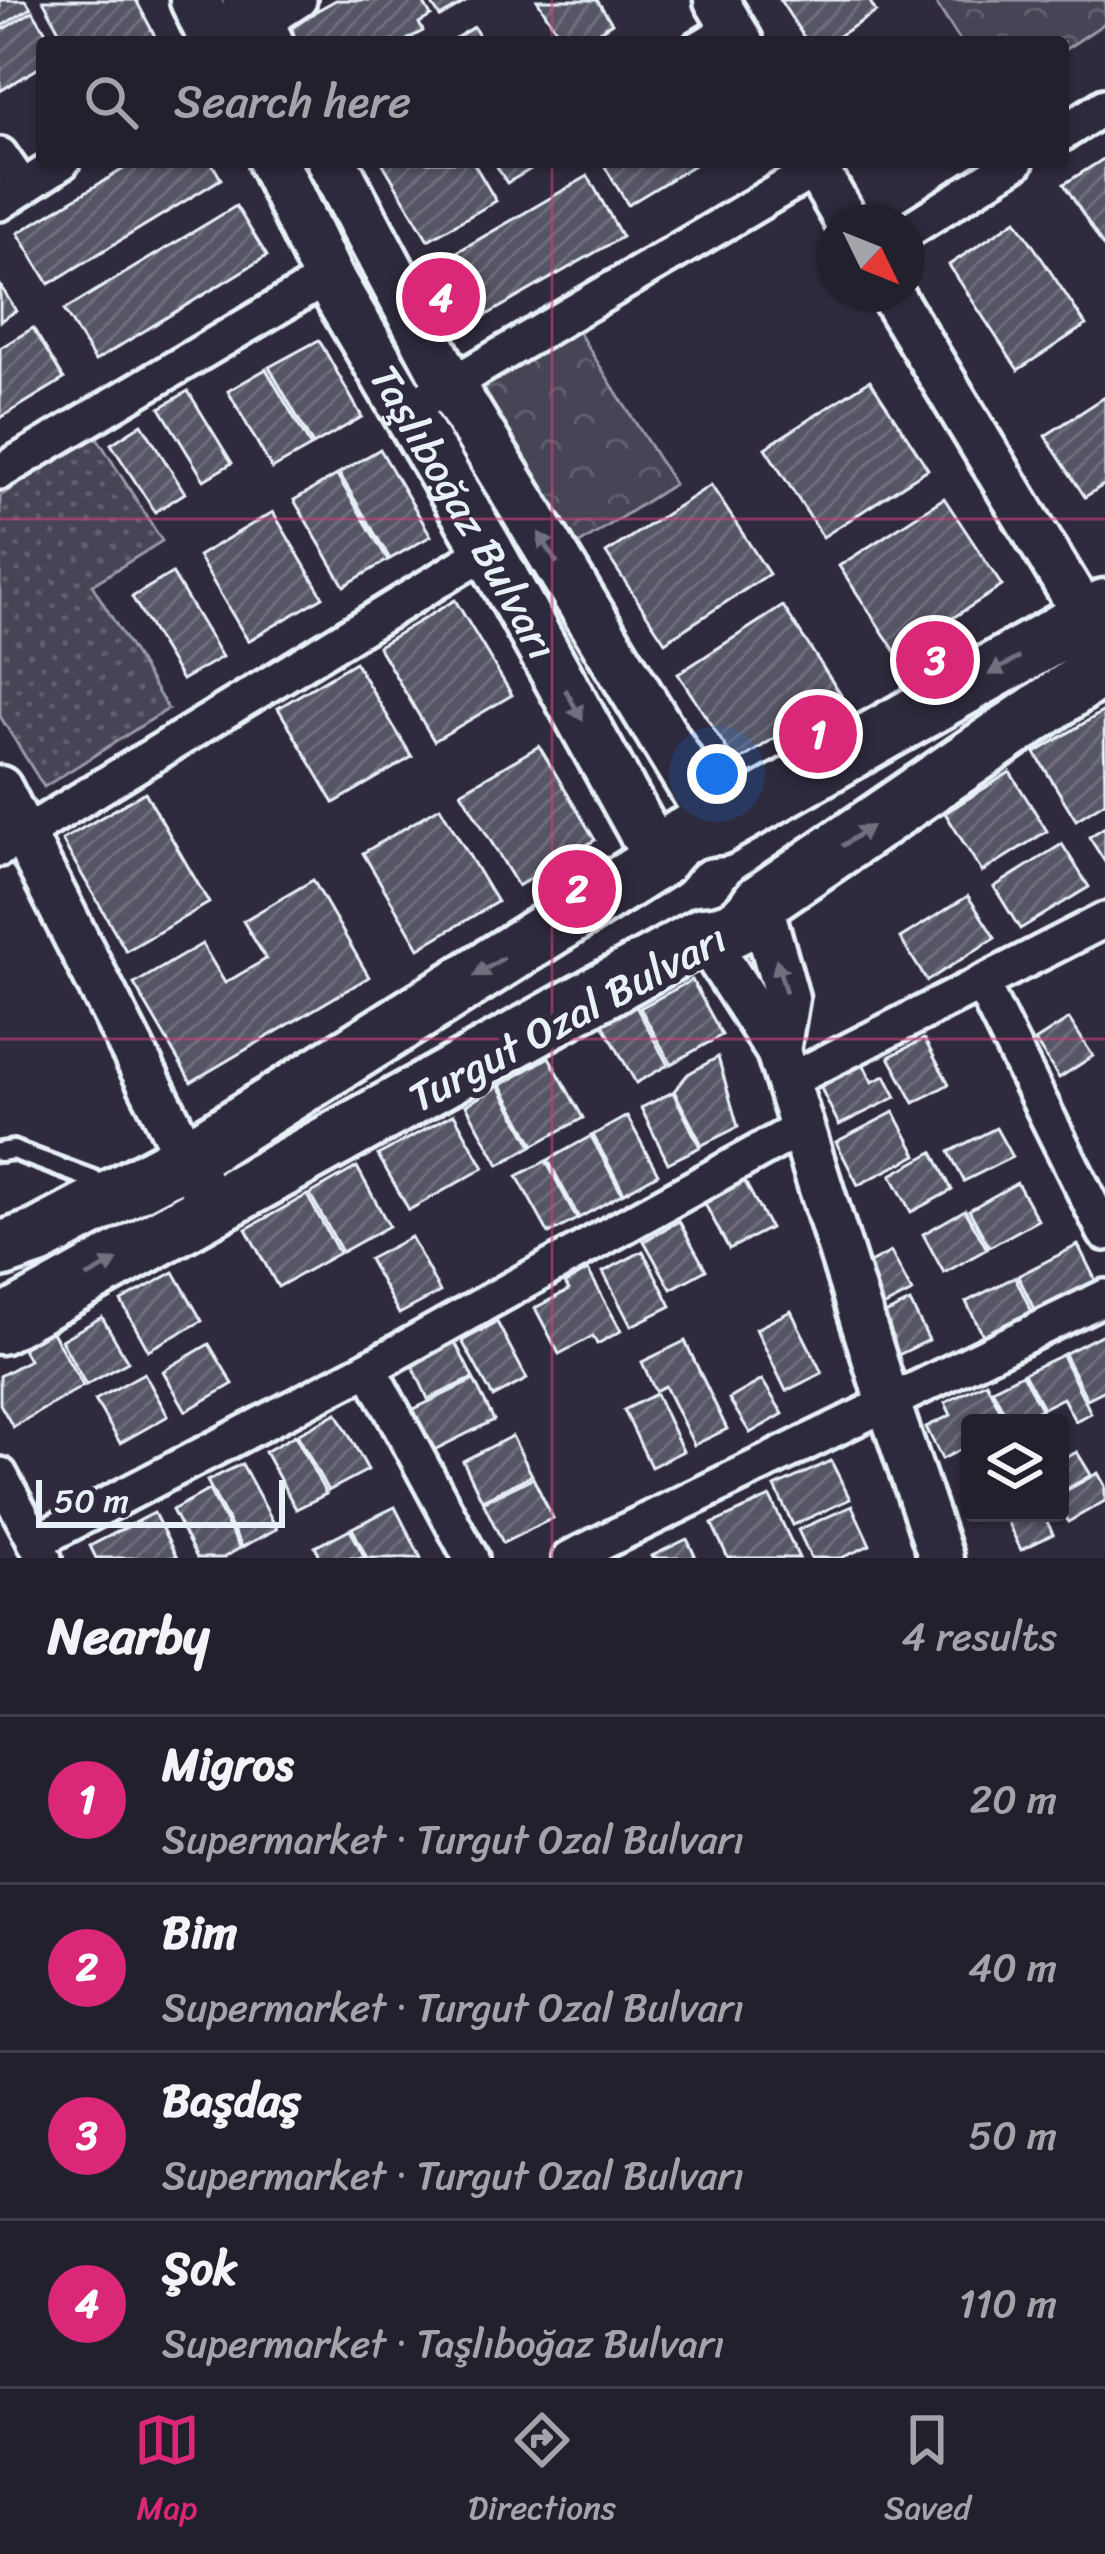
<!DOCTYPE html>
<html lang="en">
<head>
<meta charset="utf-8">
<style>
	:root { --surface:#23202e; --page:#2f2d3a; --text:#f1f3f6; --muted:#a3a3aa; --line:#403e4a; --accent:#db2777 }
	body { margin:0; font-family:Sriracha,sans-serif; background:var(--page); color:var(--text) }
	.controls { position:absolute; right:36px; bottom:36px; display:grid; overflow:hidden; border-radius:12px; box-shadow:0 3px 9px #0004 }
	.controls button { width:108px; height:108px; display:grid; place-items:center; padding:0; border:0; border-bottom:3px solid var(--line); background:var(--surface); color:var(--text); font:60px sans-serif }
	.compass { position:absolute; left:817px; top:204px; width:108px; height:108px; border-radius:50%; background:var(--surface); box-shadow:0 3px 9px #0004; rotate:133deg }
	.scale { position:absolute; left:36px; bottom:30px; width:249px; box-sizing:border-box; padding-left:12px; border:6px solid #e8f1f8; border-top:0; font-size:33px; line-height:42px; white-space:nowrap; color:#e8f1f8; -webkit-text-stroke:9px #2f2a3d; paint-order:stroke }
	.you { position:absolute; left:717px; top:774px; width:42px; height:42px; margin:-30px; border:9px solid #fff; border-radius:50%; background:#1a73e8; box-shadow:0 0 0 18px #1a73e833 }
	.badge { display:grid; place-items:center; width:78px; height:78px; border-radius:50%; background:var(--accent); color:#fff; font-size:39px; font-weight:700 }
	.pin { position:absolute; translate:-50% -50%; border:6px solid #fff; box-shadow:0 3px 12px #0006 }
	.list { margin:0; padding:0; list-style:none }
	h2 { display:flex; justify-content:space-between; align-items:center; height:156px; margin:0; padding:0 48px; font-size:51px }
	h2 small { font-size:39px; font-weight:400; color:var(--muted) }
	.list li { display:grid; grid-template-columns:78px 1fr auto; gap:36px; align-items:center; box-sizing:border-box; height:168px; padding:0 48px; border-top:3px solid var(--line) }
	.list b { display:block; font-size:45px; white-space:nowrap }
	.list p { margin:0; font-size:39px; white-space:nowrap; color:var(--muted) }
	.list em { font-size:39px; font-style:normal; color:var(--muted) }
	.icon { flex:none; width:66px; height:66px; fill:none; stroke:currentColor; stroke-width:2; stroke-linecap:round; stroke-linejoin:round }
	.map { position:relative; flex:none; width:1105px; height:1558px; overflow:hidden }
	.search { position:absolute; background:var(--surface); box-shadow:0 3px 9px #0004; left:36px; right:36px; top:36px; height:132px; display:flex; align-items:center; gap:30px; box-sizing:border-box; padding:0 42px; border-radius:12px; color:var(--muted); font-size:45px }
	.sheet { height:828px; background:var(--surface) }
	nav { display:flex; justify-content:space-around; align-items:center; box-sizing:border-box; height:168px; border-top:3px solid var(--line); background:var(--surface); font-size:33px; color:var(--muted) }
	nav a { display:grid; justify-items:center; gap:6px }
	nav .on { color:var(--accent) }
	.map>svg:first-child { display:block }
	.grass { fill:url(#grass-dots); stroke:#979aa6; stroke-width:3 }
	.park { fill:url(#park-crowns); stroke:#979aa6; stroke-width:3 }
	.building { fill:url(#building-hatch); stroke:#e8f1f8; stroke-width:3 }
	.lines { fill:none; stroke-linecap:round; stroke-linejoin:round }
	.service-casing { stroke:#e8f1f8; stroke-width:26 }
	.minor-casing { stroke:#e8f1f8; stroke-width:42 }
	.tertiary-casing { stroke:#e8f1f8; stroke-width:51 }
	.secondary-casing { stroke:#e8f1f8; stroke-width:57 }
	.primary-casing { stroke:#e8f1f8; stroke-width:63 }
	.service { stroke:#2f2a3d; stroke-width:16 }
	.minor { stroke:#2f2a3d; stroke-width:33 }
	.tertiary { stroke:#2f2a3d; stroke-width:42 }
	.secondary { stroke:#2f2a3d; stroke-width:48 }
	.primary { stroke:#2f2a3d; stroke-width:54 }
	.oneway { fill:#70707e }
	.grid { fill:none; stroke:#ca437a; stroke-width:3; stroke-opacity:0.55 }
	.labels { text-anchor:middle; stroke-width:12; stroke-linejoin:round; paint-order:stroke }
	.street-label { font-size:42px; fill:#e8f1f8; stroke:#2f2a3d }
</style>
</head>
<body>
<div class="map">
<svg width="1105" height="1558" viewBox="0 0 1105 1558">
	<defs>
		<pattern id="grass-dots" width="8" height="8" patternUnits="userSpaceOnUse" patternTransform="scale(3)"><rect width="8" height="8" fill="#464455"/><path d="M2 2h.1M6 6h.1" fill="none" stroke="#615f6e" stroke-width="1.8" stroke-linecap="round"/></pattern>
		<pattern id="park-crowns" width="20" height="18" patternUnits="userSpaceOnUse" patternTransform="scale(3)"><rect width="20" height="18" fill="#464455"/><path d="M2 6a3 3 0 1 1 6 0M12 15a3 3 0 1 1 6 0" fill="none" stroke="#615f6e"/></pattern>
		<pattern id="building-hatch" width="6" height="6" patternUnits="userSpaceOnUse" patternTransform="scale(3)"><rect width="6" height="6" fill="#575565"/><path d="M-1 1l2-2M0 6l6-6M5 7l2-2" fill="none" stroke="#6f6e7c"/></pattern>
	</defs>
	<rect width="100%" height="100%" fill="#2f2a3d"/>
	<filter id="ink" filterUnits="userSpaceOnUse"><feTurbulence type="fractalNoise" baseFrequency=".00833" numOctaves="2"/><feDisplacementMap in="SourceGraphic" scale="24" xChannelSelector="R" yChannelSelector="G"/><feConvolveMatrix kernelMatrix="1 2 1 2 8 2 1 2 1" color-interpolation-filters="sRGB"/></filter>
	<g filter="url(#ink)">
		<polygon class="grass" points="96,436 162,541 92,585 168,709 44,787 0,716 0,496"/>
		<g class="park">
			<polygon points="934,0 1105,0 1105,23 1063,51 1063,42 961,42"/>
			<polygon points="576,328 674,484 570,550 472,393"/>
		</g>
		<g class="building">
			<polygon points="0,0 26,0 31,8 0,27"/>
			<polygon points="43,0 136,0 157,40 65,42"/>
			<polygon points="336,0 422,0 431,16 419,23 423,31 403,42 297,42 289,26"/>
			<polygon points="429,0 469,0 440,17"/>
			<polygon points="537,0 597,0 612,23 583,42 564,42"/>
			<polygon points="780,0 869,0 876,12 829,42 807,42"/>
			<polygon points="33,11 52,42 42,42 42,66 0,91 0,31"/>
			<polygon points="474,27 482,42 449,42"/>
			<polygon points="1105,158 1105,249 1064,184"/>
			<polygon points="135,162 211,162 221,179 49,284 18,233"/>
			<polygon points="382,162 473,162 496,201 428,240"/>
			<polygon points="494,162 543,162 507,183"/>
			<polygon points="602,162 699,162 628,205"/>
			<polygon points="588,176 622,237 473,323 438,263"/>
			<polygon points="236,206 267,256 95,361 64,310"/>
			<polygon points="1016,220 1086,325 1018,370 949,265"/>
			<polygon points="0,285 16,311 0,321"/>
			<polygon points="33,328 64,379 0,418 0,348"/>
			<polygon points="319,340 362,417 313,445 269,367"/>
			<polygon points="266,369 311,447 272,469 228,391"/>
			<polygon points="870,380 928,469 823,537 765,448"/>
			<polygon points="188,391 232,463 204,480 160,408"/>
			<polygon points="1105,397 1105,484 1085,497 1045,436"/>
			<polygon points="142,424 185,493 155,512 111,444"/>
			<polygon points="380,449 431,536 390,559 339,473"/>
			<polygon points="337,475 388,560 344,586 294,500"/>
			<polygon points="711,485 769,574 665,642 606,553"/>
			<polygon points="944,498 1002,586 897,654 839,566"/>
			<polygon points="273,512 323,597 248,641 198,556"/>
			<polygon points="172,573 222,657 182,680 132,597"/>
			<polygon points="455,600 512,695 434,741 378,646"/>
			<polygon points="783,606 841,695 736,763 678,674"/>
			<polygon points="355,662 412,757 334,803 278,708"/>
			<polygon points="1104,711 1105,802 1076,820 1035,753"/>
			<polygon points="539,746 595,840 518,886 461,792"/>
			<polygon points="1010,772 1047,831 982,872 945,813"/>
			<polygon points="145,792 209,903 126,951 62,840"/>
			<polygon points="440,807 497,902 419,948 363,853"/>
			<polygon points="1105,827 1105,862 1089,837"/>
			<polygon points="1062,844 1089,887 1020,929 994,887"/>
			<polygon points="313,880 369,977 191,1082 134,984 202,944 225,983 266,959 243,921"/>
			<polygon points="968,896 995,938 927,981 900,938"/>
			<polygon points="692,980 722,1035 671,1064 640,1008"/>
			<polygon points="633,1001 668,1065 636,1083 600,1019"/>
			<polygon points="1069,1019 1093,1056 1059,1078 1035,1041"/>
			<polygon points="924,1039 949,1084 914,1103 889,1057"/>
			<polygon points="549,1057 583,1118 534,1145 501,1085"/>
			<polygon points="718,1057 738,1127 702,1145 674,1091 688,1074"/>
			<polygon points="861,1059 872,1082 885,1076 896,1097 839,1125 817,1080"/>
			<polygon points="499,1086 532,1146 499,1165 466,1105"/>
			<polygon points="673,1092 700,1147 668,1163 641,1108"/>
			<polygon points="894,1112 917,1155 858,1185 836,1142"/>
			<polygon points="454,1114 484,1168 409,1210 378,1155"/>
			<polygon points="627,1116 658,1174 624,1193 593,1135"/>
			<polygon points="996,1128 1012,1157 964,1181 949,1152"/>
			<polygon points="591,1136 622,1194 579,1218 548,1160"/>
			<polygon points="933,1152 952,1190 911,1212 891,1175"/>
			<polygon points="546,1161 577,1219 549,1234 517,1176"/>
			<polygon points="357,1167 389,1226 342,1252 310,1194"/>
			<polygon points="744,1180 770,1228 729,1249 704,1202"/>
			<polygon points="1017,1183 1038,1220 989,1247 969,1210"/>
			<polygon points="307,1195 339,1253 278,1287 246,1229"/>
			<polygon points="965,1210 987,1249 944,1273 923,1234"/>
			<polygon points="679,1221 706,1270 671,1289 644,1241"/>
			<polygon points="411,1237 440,1292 399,1314 369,1259"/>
			<polygon points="1078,1245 1096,1281 1035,1311 1018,1276"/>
			<polygon points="643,1251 671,1306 631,1326 603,1272"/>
			<polygon points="891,1252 912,1292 879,1309 858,1269"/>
			<polygon points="588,1270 621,1331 597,1344 593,1336 559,1354 535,1308 569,1290 565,1283"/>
			<polygon points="174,1272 202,1321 148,1350 121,1301"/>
			<polygon points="1015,1277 1032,1312 984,1337 966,1302"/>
			<polygon points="910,1302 929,1340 896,1356 877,1318"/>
			<polygon points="791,1311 822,1373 786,1391 756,1329"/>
			<polygon points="102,1317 128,1362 86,1385 61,1340"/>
			<polygon points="497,1322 527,1379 493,1397 462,1341"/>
			<polygon points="49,1327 83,1386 13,1427 0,1404 0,1376 29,1360 20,1344"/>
			<polygon points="1105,1333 1105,1390 1087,1399 1064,1354"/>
			<polygon points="685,1341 727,1429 694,1445 665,1386 655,1391 642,1362"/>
			<polygon points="455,1342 473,1378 428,1399 412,1364"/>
			<polygon points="209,1344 233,1384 186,1411 163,1371"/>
			<polygon points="1062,1355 1091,1413 1075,1421 1063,1398 1043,1408 1024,1373"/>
			<polygon points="144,1373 168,1416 120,1443 95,1400"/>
			<polygon points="1022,1374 1041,1409 1010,1423 992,1389"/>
			<polygon points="474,1380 494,1420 432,1451 412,1410"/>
			<polygon points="762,1380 783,1414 750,1433 729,1399"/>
			<polygon points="986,1382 1007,1423 970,1423 970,1445 942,1459 926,1427 951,1415 945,1403"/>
			<polygon points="656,1394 683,1451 651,1467 624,1410"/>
			<polygon points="337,1413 368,1470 328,1491 297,1434"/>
			<polygon points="295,1435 326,1494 296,1509 265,1452"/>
			<polygon points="512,1436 532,1475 482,1500 463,1461"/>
			<polygon points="1077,1452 1091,1475 1060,1493 1060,1461"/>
			<polygon points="831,1461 850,1499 793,1525 775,1487"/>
			<polygon points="242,1464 277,1529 242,1547 207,1481"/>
			<polygon points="1098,1473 1105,1486 1105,1501 1068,1522 1060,1507 1060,1494"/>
			<polygon points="533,1478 553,1518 503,1543 483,1502"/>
			<polygon points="209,1490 240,1548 223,1558 197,1558 172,1510"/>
			<polygon points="770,1497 799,1558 728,1558 712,1524"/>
			<polygon points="852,1506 870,1545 841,1558 811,1558 798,1530"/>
			<polygon points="395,1507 421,1558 367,1558 352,1528"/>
			<polygon points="154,1513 177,1558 96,1558 90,1546"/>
			<polygon points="1003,1513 1043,1513 1053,1534 1021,1550"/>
			<polygon points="350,1529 365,1558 321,1558 315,1547"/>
			<polygon points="687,1539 696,1558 653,1558 652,1556"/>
		</g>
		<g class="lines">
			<defs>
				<g id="service">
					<polyline points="693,42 728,21"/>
					<polyline points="0,1152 13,1150 107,1185"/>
				</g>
				<g id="minor">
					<polyline points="242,37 299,0"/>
					<polyline points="1063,133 1105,106"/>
					<polyline points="0,155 23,188"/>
					<polyline points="0,203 62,162"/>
					<polyline points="907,231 1016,162"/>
					<polyline points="406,411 816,169"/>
					<polyline points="0,472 328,277"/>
					<polyline points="0,849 488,550"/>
					<polyline points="981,983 1105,1233"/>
					<polyline points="787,1082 1105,920"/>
					<polyline points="369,1368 471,1558"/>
					<polyline points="0,1475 44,1558"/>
					<polyline points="35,1542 369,1368 801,1128"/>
					<polyline points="570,1558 1105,1297"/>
				</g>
				<g id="tertiary">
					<polyline points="716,0 741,42"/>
					<polyline points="812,162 847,222"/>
					<polyline points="891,294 1087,619"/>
					<polyline points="0,788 200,1183"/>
					<polyline points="760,902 787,998 778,1051"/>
					<polyline points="703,935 778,1051 888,1402 941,1558"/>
				</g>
				<g id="secondary">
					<polyline points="195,0 215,42"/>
					<polyline points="247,0 268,42"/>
					<path id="s1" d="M273,162l55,115 160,273 171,310"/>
					<polyline points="332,162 450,385 718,827"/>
				</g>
				<g id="primary">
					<path d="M0,1250l38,-13 149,-79 472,-298c16,-23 32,-32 59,-33l387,-220"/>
					<path d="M0,1326l703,-391c27,-1 43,-10 57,-33l345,-236"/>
				</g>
			</defs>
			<use href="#service" class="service-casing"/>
			<use href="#minor" class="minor-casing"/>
			<use href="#tertiary" class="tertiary-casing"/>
			<use href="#secondary" class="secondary-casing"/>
			<use href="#primary" class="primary-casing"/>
			<use href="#service" class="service"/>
			<use href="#minor" class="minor"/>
			<use href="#tertiary" class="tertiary"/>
			<use href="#secondary" class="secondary"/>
			<use href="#primary" class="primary"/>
		</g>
		<defs><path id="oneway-solid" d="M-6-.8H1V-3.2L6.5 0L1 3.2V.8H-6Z" transform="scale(3)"/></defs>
		<g class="oneway">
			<use href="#oneway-solid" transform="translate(548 548) rotate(-121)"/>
			<use href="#oneway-solid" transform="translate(1004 666) rotate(151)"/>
			<use href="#oneway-solid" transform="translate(574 705) rotate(61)"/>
			<use href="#oneway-solid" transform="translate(857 836) rotate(-34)"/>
			<use href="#oneway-solid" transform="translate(489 967) rotate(148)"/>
			<use href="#oneway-solid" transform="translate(781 976) rotate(-106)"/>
			<use href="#oneway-solid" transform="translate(102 1269) rotate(-29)"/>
		</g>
	</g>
	<path class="grid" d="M552,0v42M552,162v1396M0,519h1105M0,1039h1105"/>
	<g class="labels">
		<g class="street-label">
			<text dy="15" stroke="none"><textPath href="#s1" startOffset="399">Taşlıboğaz Bulvarı</textPath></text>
			<text transform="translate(567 1017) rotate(-28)" y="15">Turgut Ozal Bulvarı</text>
		</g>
	</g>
</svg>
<div class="controls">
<button><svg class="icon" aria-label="layers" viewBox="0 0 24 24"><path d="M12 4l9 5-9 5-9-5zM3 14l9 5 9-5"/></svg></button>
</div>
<svg class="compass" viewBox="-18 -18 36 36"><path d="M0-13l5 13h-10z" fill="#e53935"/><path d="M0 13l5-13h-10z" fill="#a3a3aa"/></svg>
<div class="scale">50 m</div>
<div class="you"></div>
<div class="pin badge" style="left:818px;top:734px">1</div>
<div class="pin badge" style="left:577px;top:889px">2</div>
<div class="pin badge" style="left:935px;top:660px">3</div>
<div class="pin badge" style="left:441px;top:297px">4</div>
<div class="search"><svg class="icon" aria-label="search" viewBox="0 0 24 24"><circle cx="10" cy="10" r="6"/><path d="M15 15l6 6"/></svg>Search here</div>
</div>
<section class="sheet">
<h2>Nearby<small>4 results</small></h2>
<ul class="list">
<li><span class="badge">1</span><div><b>Migros</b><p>Supermarket · Turgut Ozal Bulvarı</p></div><em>20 m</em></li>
<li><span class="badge">2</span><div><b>Bim</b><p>Supermarket · Turgut Ozal Bulvarı</p></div><em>40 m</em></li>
<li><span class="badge">3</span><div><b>Başdaş</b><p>Supermarket · Turgut Ozal Bulvarı</p></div><em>50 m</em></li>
<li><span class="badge">4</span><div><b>Şok</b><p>Supermarket · Taşlıboğaz Bulvarı</p></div><em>110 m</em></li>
</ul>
</section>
<nav>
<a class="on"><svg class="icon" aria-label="map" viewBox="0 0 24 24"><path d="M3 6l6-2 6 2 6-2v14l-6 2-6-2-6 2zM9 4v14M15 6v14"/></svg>Map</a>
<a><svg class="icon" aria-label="directions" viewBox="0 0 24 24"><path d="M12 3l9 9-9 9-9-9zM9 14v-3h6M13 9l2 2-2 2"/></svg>Directions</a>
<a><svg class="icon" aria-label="saved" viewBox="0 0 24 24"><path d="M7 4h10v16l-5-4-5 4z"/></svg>Saved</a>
</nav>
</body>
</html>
